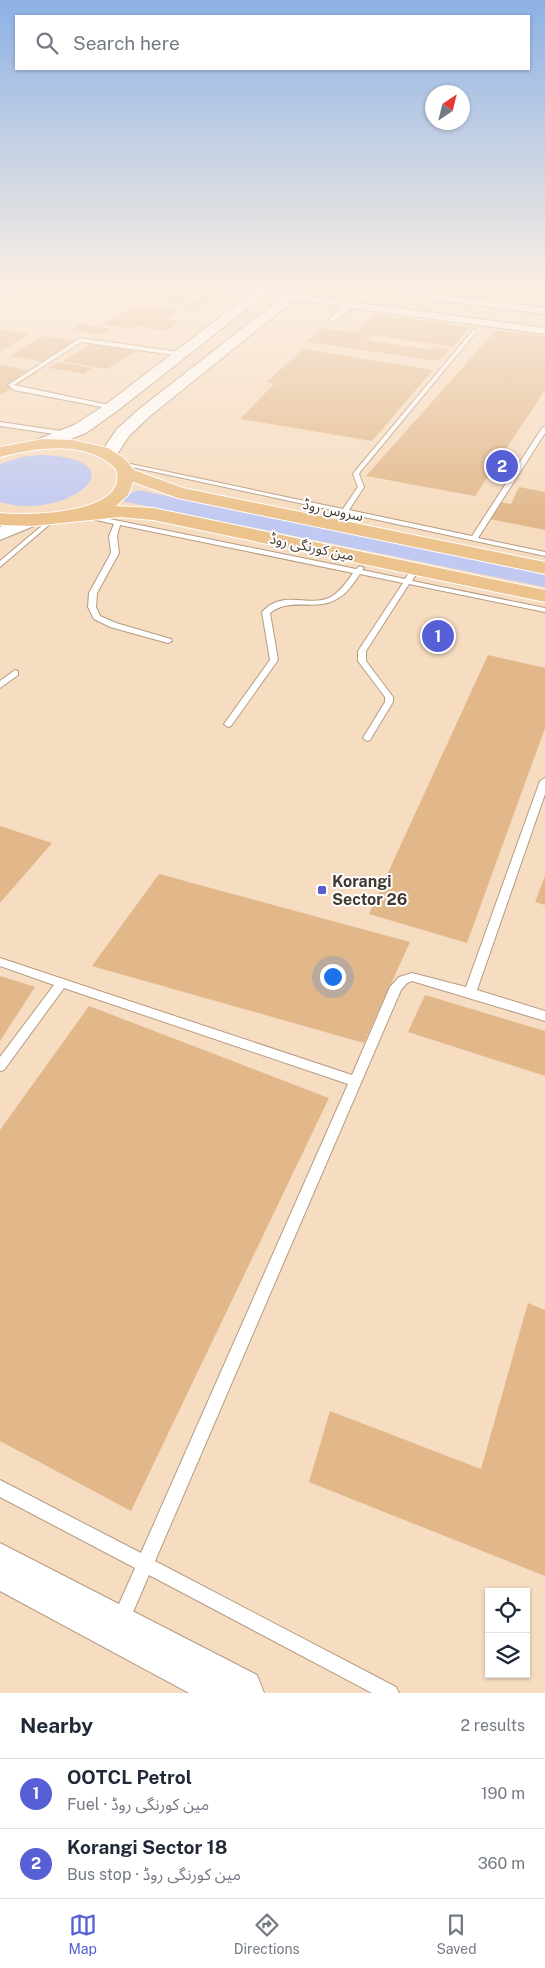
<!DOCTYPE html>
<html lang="en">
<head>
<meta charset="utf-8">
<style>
	:root { --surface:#fff; --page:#f2f2f3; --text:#1f2937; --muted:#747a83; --line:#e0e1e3; --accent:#565fd6 }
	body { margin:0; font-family:"Public Sans","Noto Sans Arabic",sans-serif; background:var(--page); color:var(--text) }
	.controls { position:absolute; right:15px; bottom:15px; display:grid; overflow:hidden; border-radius:0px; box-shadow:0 1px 4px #0004 }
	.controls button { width:45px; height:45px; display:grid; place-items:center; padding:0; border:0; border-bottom:1px solid var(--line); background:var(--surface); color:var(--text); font:25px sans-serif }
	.compass { position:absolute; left:425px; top:85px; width:45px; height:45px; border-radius:50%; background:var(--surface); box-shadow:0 1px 4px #0004; rotate:35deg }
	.you { position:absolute; left:332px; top:976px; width:18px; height:18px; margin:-12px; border:4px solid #fff; border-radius:50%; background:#1a73e8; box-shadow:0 0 0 8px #1a73e833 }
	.badge { display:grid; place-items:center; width:32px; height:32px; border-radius:50%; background:var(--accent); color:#fff; font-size:16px; font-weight:700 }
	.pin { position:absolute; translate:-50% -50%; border:2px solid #fff; box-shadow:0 1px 5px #0006 }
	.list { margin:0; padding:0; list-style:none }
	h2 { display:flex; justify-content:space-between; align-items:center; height:65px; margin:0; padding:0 20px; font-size:21px }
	h2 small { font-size:16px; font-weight:400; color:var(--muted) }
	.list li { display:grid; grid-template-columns:32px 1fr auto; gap:15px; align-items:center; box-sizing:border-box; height:70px; padding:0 20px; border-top:1px solid var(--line) }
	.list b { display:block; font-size:19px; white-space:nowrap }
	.list p { margin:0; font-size:16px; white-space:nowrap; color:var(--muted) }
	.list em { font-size:16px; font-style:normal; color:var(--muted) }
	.icon { flex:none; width:28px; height:28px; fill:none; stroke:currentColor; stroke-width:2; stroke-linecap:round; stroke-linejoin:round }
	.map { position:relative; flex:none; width:545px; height:1693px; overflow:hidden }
	.search { position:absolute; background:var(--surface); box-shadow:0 1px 4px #0004; left:15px; right:15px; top:15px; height:55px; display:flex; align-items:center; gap:12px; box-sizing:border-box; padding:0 18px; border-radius:0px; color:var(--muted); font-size:19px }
	.sheet { height:205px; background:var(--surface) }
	nav { display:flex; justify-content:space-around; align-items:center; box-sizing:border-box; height:70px; border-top:1px solid var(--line); background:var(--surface); font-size:14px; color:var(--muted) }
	nav a { display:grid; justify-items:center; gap:2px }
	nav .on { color:var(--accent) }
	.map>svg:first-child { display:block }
	.green { fill:#c0c9f2 }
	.building { fill:#e2b88b }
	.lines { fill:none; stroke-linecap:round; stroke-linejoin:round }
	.lane-casing { stroke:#b59c81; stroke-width:2 }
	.street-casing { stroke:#b59c81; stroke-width:2 }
	.secondary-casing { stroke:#b59c81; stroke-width:2 }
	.primary-casing { stroke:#fff; stroke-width:2 }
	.lane { fill:#fff; fill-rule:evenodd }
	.street { fill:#fff; fill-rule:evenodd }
	.secondary { fill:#fff; fill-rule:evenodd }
	.primary { fill:#ecc28d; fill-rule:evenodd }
	.poi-dot { fill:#565fd6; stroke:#fff; stroke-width:2 }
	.labels { text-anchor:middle; stroke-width:4; stroke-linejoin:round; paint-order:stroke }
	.far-street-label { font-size:14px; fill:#44392e; stroke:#fff }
	.poi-label { font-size:16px; font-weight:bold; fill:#44392e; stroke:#fff; text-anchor:start }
</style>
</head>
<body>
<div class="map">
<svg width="545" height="1693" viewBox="0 0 545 1693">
	<rect width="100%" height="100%" fill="#f6dcc0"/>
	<g class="green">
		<path d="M40,455c106,4 26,67 -40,47v-38l22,-7z"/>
		<polygon points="138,490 545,574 545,587 122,501 125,496"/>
	</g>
	<g class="building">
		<polygon points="31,284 78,284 53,299 16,293"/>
		<polygon points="171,292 193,295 179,303 157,299"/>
		<polygon points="202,296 211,297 192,310 183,308"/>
		<polygon points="136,305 180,311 168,319 180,321 166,331 137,326 131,329 102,324"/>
		<polygon points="376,314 469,327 454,347 372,335 365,340 431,350 434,346 450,349 438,361 307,342 321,328 356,333"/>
		<polygon points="80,324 111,329 102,335 71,330"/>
		<polygon points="0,329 29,334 0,352"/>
		<polygon points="496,330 545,336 545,390 475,496 366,476"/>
		<polygon points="42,336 78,341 45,362 10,356"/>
		<polygon points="94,342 139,349 107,369 63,361"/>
		<polygon points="304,349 433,370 372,441 240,419 274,384 266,382"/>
		<polygon points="58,362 92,368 84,374 49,368"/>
		<polygon points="0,365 1,365 38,372 0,395"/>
		<polygon points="519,487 545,492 545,530 490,519 499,502 511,504"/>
		<polygon points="488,655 545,668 545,728 467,943 369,914"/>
		<polygon points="0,826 52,843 0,903"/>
		<polygon points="159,874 410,942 364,1043 92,966"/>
		<polygon points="545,876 545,905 535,902"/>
		<polygon points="0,976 35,987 0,1041"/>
		<polygon points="425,995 545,1031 545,1076 408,1032"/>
		<polygon points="89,1006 329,1098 131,1511 0,1441 0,1130"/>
		<polygon points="528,1303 545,1310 545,1576 309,1482 330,1411 481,1469"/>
	</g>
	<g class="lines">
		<defs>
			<g id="lane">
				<polygon points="19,284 25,284 0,298 0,295"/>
				<polygon points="519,284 524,284 516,295 512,295"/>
				<polygon points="474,329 476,332 360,472 359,474 364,487 349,510 472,536 542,428 545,426 545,433 478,538 545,552 545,556 118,464 121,462 343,509 358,487 353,474 356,470"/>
				<polygon points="80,338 180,352 183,354 180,356 81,342 14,385 114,406 115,407 112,409 14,390 8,385"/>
				<polygon points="0,422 68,432 71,434 68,436 0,426"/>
				<path d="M85,514l271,55 4,-3 4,2 -2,2 43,9 3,-5h3l4,2 -3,5 133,27v4l-136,-28 -43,67v10l27,36v5l-23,38 -3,1 -4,-3 22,-36v-5l-27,-36v-10l45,-68 -43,-9c-7,10 -14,21 -25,26 -21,11 -45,-3 -65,13l8,47 -47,66 -3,1 -4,-3 46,-64 -8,-48c21,-23 45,-5 67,-14 10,-5 18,-16 24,-25l-233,-48 -3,11 2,17 -22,40 -1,14 4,9 16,7 55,16 1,2 -4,2 -58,-16 -16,-8 -6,-12 1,-14 22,-40 -2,-17 5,-12 -31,-7v-2z"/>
				<polygon points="51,518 56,519 0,567 0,561"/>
				<polygon points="15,670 18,671 18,675 0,688 0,681"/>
				<polygon points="545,778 545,794 477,990 545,1011 545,1021 412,981 407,983 401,990 155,1561 396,1687 399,1693 372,1693 149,1575 127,1626 121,1629 115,1626 112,1620 135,1568 0,1497 0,1480 141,1553 348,1084 64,988 4,1070 0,1071 0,1057 54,985 0,966 0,958 352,1075 390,987 399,977 412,973 466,987 540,781"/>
			</g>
			<g id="street">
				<polygon points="540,284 545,284 545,288"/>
				<polygon points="402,290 545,308 545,314 399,295 398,293"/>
				<polygon points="292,294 545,328 545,334 351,308 334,322 329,319 342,306 289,299 288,297"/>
			</g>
			<g id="secondary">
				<polygon points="195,284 230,284 257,288 262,284 277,284 271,291 276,294 274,297 262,297 117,411 86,433 48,448 36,448 34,444 36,440 74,425 105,405 249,295 201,288"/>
				<polygon points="299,284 314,284 150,416 129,436 114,459 102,459 99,455 117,429 138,410"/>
				<polygon points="27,516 34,518 36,522 34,526 0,540 0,527"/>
				<polygon points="0,1543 257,1675 264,1693 189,1693 0,1591"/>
			</g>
			<path id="primary" d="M43,439l30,1 35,8 17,11 9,11 49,18 362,74v12l-367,-76 -45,-16 -5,13 -12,11 37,2 392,82v12l-392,-82 -33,-3 -88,9 -32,-1v-12c24,3 131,2 116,-44 -30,-30 -80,-21 -116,-12v-10z"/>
		</defs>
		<use href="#lane" class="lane-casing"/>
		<use href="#street" class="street-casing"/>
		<use href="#secondary" class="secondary-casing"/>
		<use href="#primary" class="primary-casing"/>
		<use href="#lane" class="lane"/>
		<use href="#street" class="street"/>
		<use href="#secondary" class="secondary"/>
		<use href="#primary" class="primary"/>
	</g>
	<linearGradient id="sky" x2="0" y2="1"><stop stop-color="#8cb1e5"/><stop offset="0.55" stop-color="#fbefe3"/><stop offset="1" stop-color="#fbefe3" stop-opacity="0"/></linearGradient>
	<rect width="545" height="521" fill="url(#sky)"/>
	<rect class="poi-dot" x="317" y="885" width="10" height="10" rx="2.5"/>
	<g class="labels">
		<g class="far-street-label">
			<text transform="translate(333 510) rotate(12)" y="5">سروس روڈ</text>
			<text transform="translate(312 547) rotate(12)" y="5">مین کورنگی روڈ</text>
		</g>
		<g class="poi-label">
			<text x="332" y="887">Korangi<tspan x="332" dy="18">Sector 26</tspan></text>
		</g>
	</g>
</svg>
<div class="controls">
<button><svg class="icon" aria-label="locate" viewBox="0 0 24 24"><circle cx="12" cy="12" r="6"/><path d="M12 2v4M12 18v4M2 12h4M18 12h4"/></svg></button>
<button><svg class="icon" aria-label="layers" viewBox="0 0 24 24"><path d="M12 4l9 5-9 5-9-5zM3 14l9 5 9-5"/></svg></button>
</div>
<svg class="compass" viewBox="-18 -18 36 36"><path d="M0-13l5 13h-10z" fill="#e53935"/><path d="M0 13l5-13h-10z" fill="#747a83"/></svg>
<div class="you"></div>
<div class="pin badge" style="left:438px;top:636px">1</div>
<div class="pin badge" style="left:502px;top:466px">2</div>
<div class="search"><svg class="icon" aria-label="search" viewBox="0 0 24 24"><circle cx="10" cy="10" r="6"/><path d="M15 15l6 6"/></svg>Search here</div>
</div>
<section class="sheet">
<h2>Nearby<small>2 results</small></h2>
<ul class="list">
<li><span class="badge">1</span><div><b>OOTCL Petrol</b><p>Fuel · مین کورنگی روڈ</p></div><em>190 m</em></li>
<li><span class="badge">2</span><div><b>Korangi Sector 18</b><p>Bus stop · مین کورنگی روڈ</p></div><em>360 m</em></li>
</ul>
</section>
<nav>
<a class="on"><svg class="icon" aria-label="map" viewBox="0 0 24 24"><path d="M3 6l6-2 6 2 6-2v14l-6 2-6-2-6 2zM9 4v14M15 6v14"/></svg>Map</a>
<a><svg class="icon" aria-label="directions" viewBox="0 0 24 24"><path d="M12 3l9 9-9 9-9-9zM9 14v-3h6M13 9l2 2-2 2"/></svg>Directions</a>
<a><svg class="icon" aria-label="saved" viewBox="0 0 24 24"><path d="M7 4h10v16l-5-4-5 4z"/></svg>Saved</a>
</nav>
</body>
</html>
